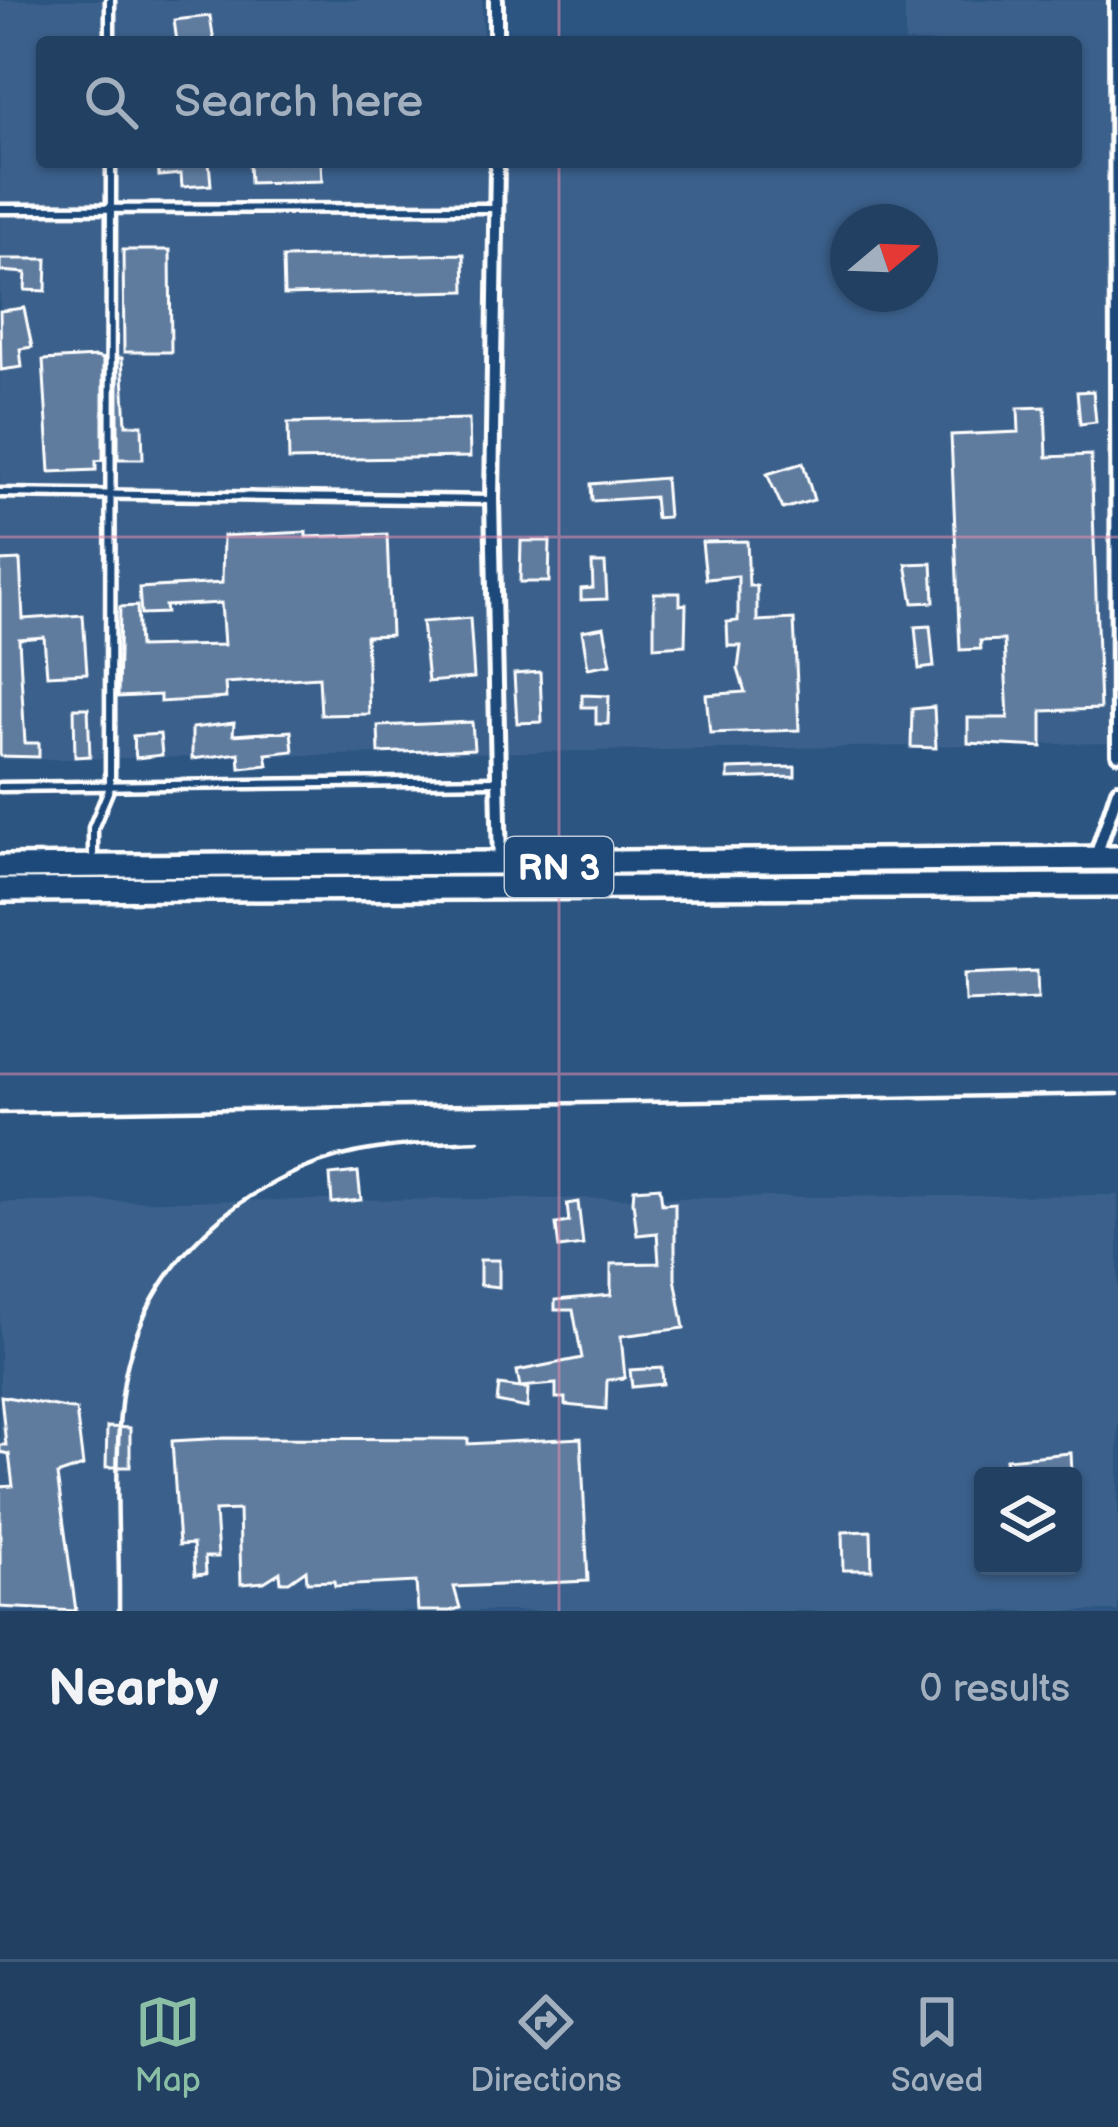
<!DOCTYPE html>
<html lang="en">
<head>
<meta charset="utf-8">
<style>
	:root { --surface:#214062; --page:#2d4b6b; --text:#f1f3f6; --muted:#a2afbe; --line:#3e5977; --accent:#8abfa5 }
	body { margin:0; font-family:"Balsamiq Sans",sans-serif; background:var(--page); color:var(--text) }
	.controls { position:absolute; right:36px; bottom:36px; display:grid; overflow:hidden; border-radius:12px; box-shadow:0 3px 9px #0004 }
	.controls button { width:108px; height:108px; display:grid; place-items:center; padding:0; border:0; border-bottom:3px solid var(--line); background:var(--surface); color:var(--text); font:60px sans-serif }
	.compass { position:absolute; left:830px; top:204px; width:108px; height:108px; border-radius:50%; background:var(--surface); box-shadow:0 3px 9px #0004; rotate:71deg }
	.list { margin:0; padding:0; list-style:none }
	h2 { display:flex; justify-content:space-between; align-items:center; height:156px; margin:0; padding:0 48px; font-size:51px }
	h2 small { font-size:39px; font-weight:400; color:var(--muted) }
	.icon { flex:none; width:66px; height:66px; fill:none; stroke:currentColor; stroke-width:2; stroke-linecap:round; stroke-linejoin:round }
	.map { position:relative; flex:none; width:1118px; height:1611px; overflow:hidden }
	.search { position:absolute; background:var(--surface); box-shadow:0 3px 9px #0004; left:36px; right:36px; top:36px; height:132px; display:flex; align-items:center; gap:30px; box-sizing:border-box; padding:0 42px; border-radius:12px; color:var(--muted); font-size:45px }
	.sheet { height:348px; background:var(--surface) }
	nav { display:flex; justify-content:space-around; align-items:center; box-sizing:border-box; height:168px; border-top:3px solid var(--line); background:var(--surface); font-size:33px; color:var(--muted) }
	nav a { display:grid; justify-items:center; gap:6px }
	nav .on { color:var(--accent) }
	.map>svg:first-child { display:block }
	.built { fill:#3b618b; fill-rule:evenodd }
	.building { fill:#5e7c9f; stroke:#fff; stroke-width:3 }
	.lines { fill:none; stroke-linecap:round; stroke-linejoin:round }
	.lane-casing { stroke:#fff; stroke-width:15 }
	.street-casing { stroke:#fff; stroke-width:20 }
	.highway-casing { stroke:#fff; stroke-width:30 }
	.lane { stroke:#1f4a7a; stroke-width:6 }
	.street { stroke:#1f4a7a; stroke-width:10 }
	.highway { stroke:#1f4a7a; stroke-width:21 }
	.rail { stroke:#fff; stroke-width:4.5 }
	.grid { fill:none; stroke:#e08cad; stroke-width:3; stroke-opacity:0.55 }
	.labels { text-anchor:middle; stroke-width:10; stroke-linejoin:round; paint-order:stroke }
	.shield { fill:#1f4a7a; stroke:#bcc9d7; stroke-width:3 }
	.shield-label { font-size:36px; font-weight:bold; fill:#fff }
</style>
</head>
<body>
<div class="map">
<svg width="1118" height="1611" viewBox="0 0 1118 1611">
	<rect width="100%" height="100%" fill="#2c5582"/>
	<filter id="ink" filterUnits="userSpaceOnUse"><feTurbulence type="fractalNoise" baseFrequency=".00833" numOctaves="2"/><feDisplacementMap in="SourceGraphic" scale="24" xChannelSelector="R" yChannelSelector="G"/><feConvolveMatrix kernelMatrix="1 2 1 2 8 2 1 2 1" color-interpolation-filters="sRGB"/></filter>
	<g filter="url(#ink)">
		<g class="built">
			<path d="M0,0h482l1,42h-441v120h1034v-120h-171v-42h213v743l-1118,17zM848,222h72v72h-72z"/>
			<path d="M1118,1195v416h-1118v-409zM983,1476h90v90h-90z"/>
		</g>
		<g class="building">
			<polygon points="210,16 214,42 177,42 174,20"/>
			<polygon points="158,162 209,162 211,185 182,187 181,174 159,176"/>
			<polygon points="249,162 321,162 322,181 250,183"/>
			<polygon points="123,250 170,250 171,352 124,352"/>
			<polygon points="464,254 465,291 284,295 283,258"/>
			<polygon points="0,259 47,259 46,291 25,290 26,273 0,271"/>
			<polygon points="24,308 32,347 20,349 22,367 1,370 0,311"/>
			<polygon points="96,357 103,359 103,460 96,461 96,470 50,472 43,360"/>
			<polygon points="118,358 122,358 126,425 142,425 143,459 118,459"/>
			<polygon points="1093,391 1096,422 1080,424 1077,392"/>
			<polygon points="1045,407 1047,457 1091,455 1100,709 1042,711 1042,747 968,743 968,718 1008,718 1004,640 980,641 981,649 960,650 951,435 1019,432 1018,408"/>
			<polygon points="469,419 470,457 289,460 288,423"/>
			<polygon points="803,463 814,500 783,509 767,474"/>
			<polygon points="665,478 668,517 656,518 654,497 592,501 591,484"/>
			<polygon points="306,532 306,537 387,534 391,635 366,636 369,714 321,715 319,677 225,683 226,698 160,702 160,695 118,697 120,607 137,606 139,647 224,645 221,603 165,606 166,613 141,614 139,588 222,583 223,536"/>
			<polygon points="521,541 550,541 549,582 520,582"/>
			<polygon points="747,541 749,586 757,586 757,621 794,619 799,730 710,733 706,695 745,692 738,669 741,646 728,646 727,622 738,621 738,576 706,579 702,542"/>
			<polygon points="20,560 23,619 83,615 87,673 47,675 44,637 19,639 25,743 39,743 39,757 0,756 0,561"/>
			<polygon points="592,563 605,563 607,599 581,600 581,589 593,588"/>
			<polygon points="932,563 934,602 913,603 906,564"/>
			<polygon points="654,593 680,593 680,605 686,604 685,645 654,647"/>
			<polygon points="470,618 474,678 428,682 422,622"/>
			<polygon points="930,626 934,667 919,669 915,627"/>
			<polygon points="604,627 611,664 588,668 582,631"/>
			<polygon points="540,672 542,722 517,723 514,674"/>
			<polygon points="582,695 609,696 608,724 596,724 596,707 582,707"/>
			<polygon points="934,707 936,748 911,747 912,709"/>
			<polygon points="74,708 88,708 90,756 75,757"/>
			<polygon points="472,722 474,749 379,753 378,726"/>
			<polygon points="234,723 233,735 291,731 293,751 266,754 268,765 240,768 239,753 192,759 192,728"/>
			<polygon points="160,734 162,755 136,758 133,736"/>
			<polygon points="795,767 795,777 728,779 728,769"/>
			<polygon points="1037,971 1038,998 965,1001 964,974"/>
			<polygon points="358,1172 361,1200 332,1203 330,1175"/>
			<polygon points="660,1187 662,1204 675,1203 675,1278 684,1328 621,1336 625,1378 607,1380 606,1409 565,1405 565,1398 556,1398 556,1384 520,1387 517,1371 582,1358 573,1310 555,1310 555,1300 611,1295 611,1264 659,1263 657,1233 637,1235 633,1201 634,1189"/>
			<polygon points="578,1202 583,1245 559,1248 556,1224 569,1222 567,1204"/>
			<polygon points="480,1260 499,1260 499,1287 480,1285"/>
			<polygon points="662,1368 663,1384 632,1387 630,1370"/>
			<polygon points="499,1385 528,1389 527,1408 497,1402"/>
			<polygon points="1,1396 76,1410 83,1466 57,1475 76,1611 0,1607 0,1487 13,1486 9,1454 0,1452 0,1445 6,1445"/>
			<polygon points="107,1427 130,1428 130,1467 106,1467"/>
			<polygon points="225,1438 468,1439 468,1444 581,1438 588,1581 454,1587 460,1608 450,1611 418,1611 416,1582 335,1586 334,1581 307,1582 306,1570 289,1582 281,1582 280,1572 264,1582 241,1584 239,1510 215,1511 218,1557 205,1557 206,1574 195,1575 193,1544 179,1545 172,1441"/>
			<polygon points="1071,1453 1072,1474 1008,1476 1006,1459"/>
			<polygon points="871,1531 872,1570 843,1570 842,1532"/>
		</g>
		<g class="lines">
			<defs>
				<g id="lane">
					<polyline points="110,0 110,42"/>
					<polyline points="0,209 495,208"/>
					<polyline points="0,493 492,500"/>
					<polyline points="0,787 498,781"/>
					<polyline points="93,862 93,828 110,787 111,162"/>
				</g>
				<g id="street">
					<polyline points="496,0 496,42"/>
					<polyline points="1116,0 1118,754"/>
					<polyline points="497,162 492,500 500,867"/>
					<polyline points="1095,859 1118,790"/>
				</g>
				<g id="highway">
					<polyline points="0,867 1118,858"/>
					<polyline points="0,890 1118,885"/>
				</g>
			</defs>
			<use href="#lane" class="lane-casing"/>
			<use href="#street" class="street-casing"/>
			<use href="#highway" class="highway-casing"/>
			<use href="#lane" class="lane"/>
			<use href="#street" class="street"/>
			<use href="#highway" class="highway"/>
			<g class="rail">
				<polyline points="0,1113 1118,1094"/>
				<path d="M119,1611c1,-75 -7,-155 5,-230 20,-118 121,-206 235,-229 39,-8 80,-9 119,-11"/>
			</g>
		</g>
	</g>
	<path class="grid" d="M559,0v42M559,162v1449M0,537h1118M0,1074h1118"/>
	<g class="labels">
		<rect class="shield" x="505" y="837" width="108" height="60" rx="9"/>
		<g class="shield-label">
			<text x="559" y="880">RN 3</text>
		</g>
	</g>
</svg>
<div class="controls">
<button><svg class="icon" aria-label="layers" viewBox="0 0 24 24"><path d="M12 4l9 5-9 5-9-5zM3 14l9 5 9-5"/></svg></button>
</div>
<svg class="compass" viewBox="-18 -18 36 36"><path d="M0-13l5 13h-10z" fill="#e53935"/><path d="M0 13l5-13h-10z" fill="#a2afbe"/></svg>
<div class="search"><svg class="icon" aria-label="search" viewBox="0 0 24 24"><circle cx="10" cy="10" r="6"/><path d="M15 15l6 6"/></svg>Search here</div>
</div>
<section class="sheet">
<h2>Nearby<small>0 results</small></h2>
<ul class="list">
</ul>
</section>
<nav>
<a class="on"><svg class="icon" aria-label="map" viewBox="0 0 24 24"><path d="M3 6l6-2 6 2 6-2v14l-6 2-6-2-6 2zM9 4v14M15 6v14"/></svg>Map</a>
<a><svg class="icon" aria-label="directions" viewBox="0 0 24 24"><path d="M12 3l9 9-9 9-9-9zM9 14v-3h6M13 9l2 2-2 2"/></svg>Directions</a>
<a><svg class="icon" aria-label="saved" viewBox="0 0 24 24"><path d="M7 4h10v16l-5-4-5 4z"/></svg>Saved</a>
</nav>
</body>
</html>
